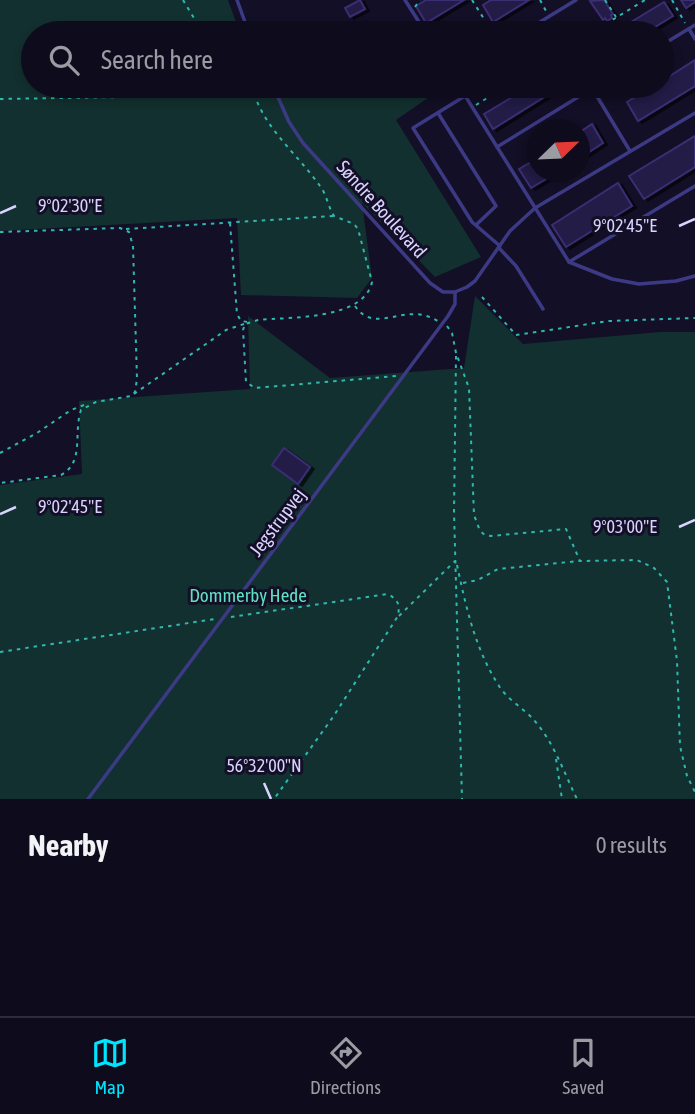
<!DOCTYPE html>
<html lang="en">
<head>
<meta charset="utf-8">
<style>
	:root { --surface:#0e0b1c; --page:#171425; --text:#f1f3f6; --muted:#9b9ba3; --line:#2e2b3b; --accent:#00e5ff }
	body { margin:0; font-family:"Asap Condensed",sans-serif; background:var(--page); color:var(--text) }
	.compass { position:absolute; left:527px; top:119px; width:63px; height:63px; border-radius:50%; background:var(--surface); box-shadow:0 4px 10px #0003; rotate:67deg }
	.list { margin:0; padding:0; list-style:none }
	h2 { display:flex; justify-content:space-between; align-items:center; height:91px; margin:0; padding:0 28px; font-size:30px }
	h2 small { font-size:23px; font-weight:400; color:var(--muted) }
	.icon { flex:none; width:38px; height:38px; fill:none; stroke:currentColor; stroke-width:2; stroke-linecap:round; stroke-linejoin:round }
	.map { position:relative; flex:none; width:695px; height:799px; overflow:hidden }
	.search { position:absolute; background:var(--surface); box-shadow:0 4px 10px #0003; left:21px; right:21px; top:21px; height:77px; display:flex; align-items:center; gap:18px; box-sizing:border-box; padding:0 24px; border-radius:38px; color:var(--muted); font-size:26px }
	.sheet { height:217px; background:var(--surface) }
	nav { display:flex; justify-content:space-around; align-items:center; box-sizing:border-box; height:98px; border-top:2px solid var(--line); background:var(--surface); font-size:19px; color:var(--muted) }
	nav a { display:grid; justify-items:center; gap:4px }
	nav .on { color:var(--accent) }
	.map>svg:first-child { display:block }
	.green { fill:#12302f }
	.building { fill:#241b47; stroke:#3b2d73; stroke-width:2; filter:url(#shadow) }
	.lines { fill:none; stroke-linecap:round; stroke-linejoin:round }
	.path { stroke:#2fb8b0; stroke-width:2; stroke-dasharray:3.5 5; stroke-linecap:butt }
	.lane { stroke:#3d3a85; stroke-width:3.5 }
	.ticks { fill:none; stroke:#d9d4ff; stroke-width:2.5 }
	.labels { text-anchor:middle; stroke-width:6; stroke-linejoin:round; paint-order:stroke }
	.street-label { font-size:19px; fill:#d9d4ff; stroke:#130f26 }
	.park-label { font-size:19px; fill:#5fe0c0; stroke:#130f26 }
	.ticks-label { font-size:18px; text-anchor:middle; fill:#d9d4ff; stroke:#130f26; stroke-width:6; stroke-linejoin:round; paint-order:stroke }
</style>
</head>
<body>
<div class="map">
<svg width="695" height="799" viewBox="0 0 695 799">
	<defs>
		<filter id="shadow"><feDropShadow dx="4" dy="2" stdDeviation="0" flood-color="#0009"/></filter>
	</defs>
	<rect width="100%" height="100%" fill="#130f26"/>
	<g class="green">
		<polygon points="0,0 228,0 240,33 33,33 33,86 445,86 396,120 481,257 435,277 362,203 372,278 357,298 241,295 237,218 0,231"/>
		<polygon points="475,296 523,344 660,332 695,332 695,799 0,799 0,485 82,474 79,401 250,389 248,316 330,378 464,368"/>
	</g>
	<g class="building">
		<polygon points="360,0 365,9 350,17 345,8"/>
		<polygon points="426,0 464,0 426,23 416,6"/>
		<polygon points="491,0 529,0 493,22 483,5"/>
		<polygon points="604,0 613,14 611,15 612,18 607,21 605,18 603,20 590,1"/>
		<polygon points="681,0 695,0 695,2 686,8"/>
		<polygon points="664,2 673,16 645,33 613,33"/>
		<polygon points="552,24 557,33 544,33 542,30"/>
		<polygon points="695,60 695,86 638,121 627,102 653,86 662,86 662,81"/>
		<polygon points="531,86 562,86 493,129 484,114"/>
		<polygon points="592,124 603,143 580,158 580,132"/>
		<polygon points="695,136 695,167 644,199 629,176"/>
		<polygon points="538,158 538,172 558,172 531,188 519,169"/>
		<polygon points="618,183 632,206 566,247 552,225"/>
		<polygon points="284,448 310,467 298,484 272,465"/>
	</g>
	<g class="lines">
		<g class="path">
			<polyline points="183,0 203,33"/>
			<polyline points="472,0 493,33"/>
			<polyline points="540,0 546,11"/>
			<polyline points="605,0 616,17"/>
			<polyline points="672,0 685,23"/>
			<polyline points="415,7 420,0"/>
			<polyline points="553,22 560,33"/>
			<polyline points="593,30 595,33"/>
			<polyline points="591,33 645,0"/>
			<path d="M254,94c13,37 44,61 66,92 7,9 8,21 14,30l20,8 4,5 14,53c-8,38 -83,35 -114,38l-13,4 -2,6 3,52 9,6 141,-12"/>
			<polyline points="0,99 248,95 257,93 259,86"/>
			<polyline points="476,105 492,95"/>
			<polyline points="230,223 237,314 241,321 248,322"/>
			<polyline points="126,229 333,216"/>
			<path d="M0,232l120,-4 9,4 4,14 4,133 -2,13 -4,4 -35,6 -15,8c-8,23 4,52 -20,65l-61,8"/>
			<polyline points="482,297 516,335 609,321 695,318"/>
			<path d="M355,306c22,31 50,-7 84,16"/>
			<polyline points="447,326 452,333 456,353 469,388 474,515 480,531 485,535 491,536 566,529 580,561 637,560 654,568 667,582 677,661 680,746 687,776 695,792"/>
			<polyline points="456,356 454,512 462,799"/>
			<polyline points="134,394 226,330 247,323"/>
			<polyline points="0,453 37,433 71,410 84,405"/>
			<path d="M457,565c9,42 18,84 42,121 8,13 24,22 34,33 21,23 31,54 44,80"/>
			<polyline points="463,583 478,580 498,569 579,561"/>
			<polyline points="399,616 455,561"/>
			<path d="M231,617l157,-23c10,6 12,10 10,22l-65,101 -59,82"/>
			<polyline points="0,652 215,619"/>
			<polyline points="556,759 562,799"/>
		</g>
		<g class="lane">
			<polyline points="237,0 249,33"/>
			<polyline points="405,0 426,33"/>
			<polyline points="689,29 695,39"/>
			<polyline points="522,33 576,0"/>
			<polyline points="662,45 695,25"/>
			<polyline points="273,86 289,122 303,143 430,283 443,292 455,292 467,287 475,281 510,231 535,208 695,113"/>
			<polyline points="459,86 569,262 612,279 639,284 676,281 695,276"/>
			<polyline points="495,86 497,90"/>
			<polyline points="592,88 630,151"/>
			<polyline points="465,96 413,128 472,222 500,246"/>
			<polyline points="438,113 496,206 476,225"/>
			<polyline points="497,147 596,86"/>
			<polyline points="499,248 516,266 543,309"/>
			<polyline points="569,262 695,186"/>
			<polyline points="88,799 448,316 455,304 455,292"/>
		</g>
	</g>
	<path class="ticks" d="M0,213l16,-7M679,226l16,-7M0,514l16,-7M679,527l16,-7M264,783l7,16"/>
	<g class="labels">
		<g class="street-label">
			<text transform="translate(382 209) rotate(48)" y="7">Søndre Boulevard</text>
			<text transform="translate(277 522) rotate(-53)" y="7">Jegstrupvej</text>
		</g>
		<g class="park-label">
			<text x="248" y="602">Dommerby Hede</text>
		</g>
	</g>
	<g class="ticks-label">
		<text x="70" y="212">9°02'30"E</text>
		<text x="625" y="232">9°02'45"E</text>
		<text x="70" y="513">9°02'45"E</text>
		<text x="625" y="533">9°03'00"E</text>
		<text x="264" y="772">56°32'00"N</text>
	</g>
</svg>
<svg class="compass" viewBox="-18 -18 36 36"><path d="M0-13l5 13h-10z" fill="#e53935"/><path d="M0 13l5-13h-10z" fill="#9b9ba3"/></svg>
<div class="search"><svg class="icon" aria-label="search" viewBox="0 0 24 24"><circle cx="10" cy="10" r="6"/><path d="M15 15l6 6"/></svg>Search here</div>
</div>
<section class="sheet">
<h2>Nearby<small>0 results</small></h2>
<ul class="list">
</ul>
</section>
<nav>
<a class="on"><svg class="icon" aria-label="map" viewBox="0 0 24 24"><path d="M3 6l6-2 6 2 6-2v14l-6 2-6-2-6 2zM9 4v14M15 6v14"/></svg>Map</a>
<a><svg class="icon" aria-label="directions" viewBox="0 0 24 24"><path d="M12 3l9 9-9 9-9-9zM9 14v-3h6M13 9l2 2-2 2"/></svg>Directions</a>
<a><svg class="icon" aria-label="saved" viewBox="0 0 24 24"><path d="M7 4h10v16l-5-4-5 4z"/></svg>Saved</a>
</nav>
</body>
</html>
